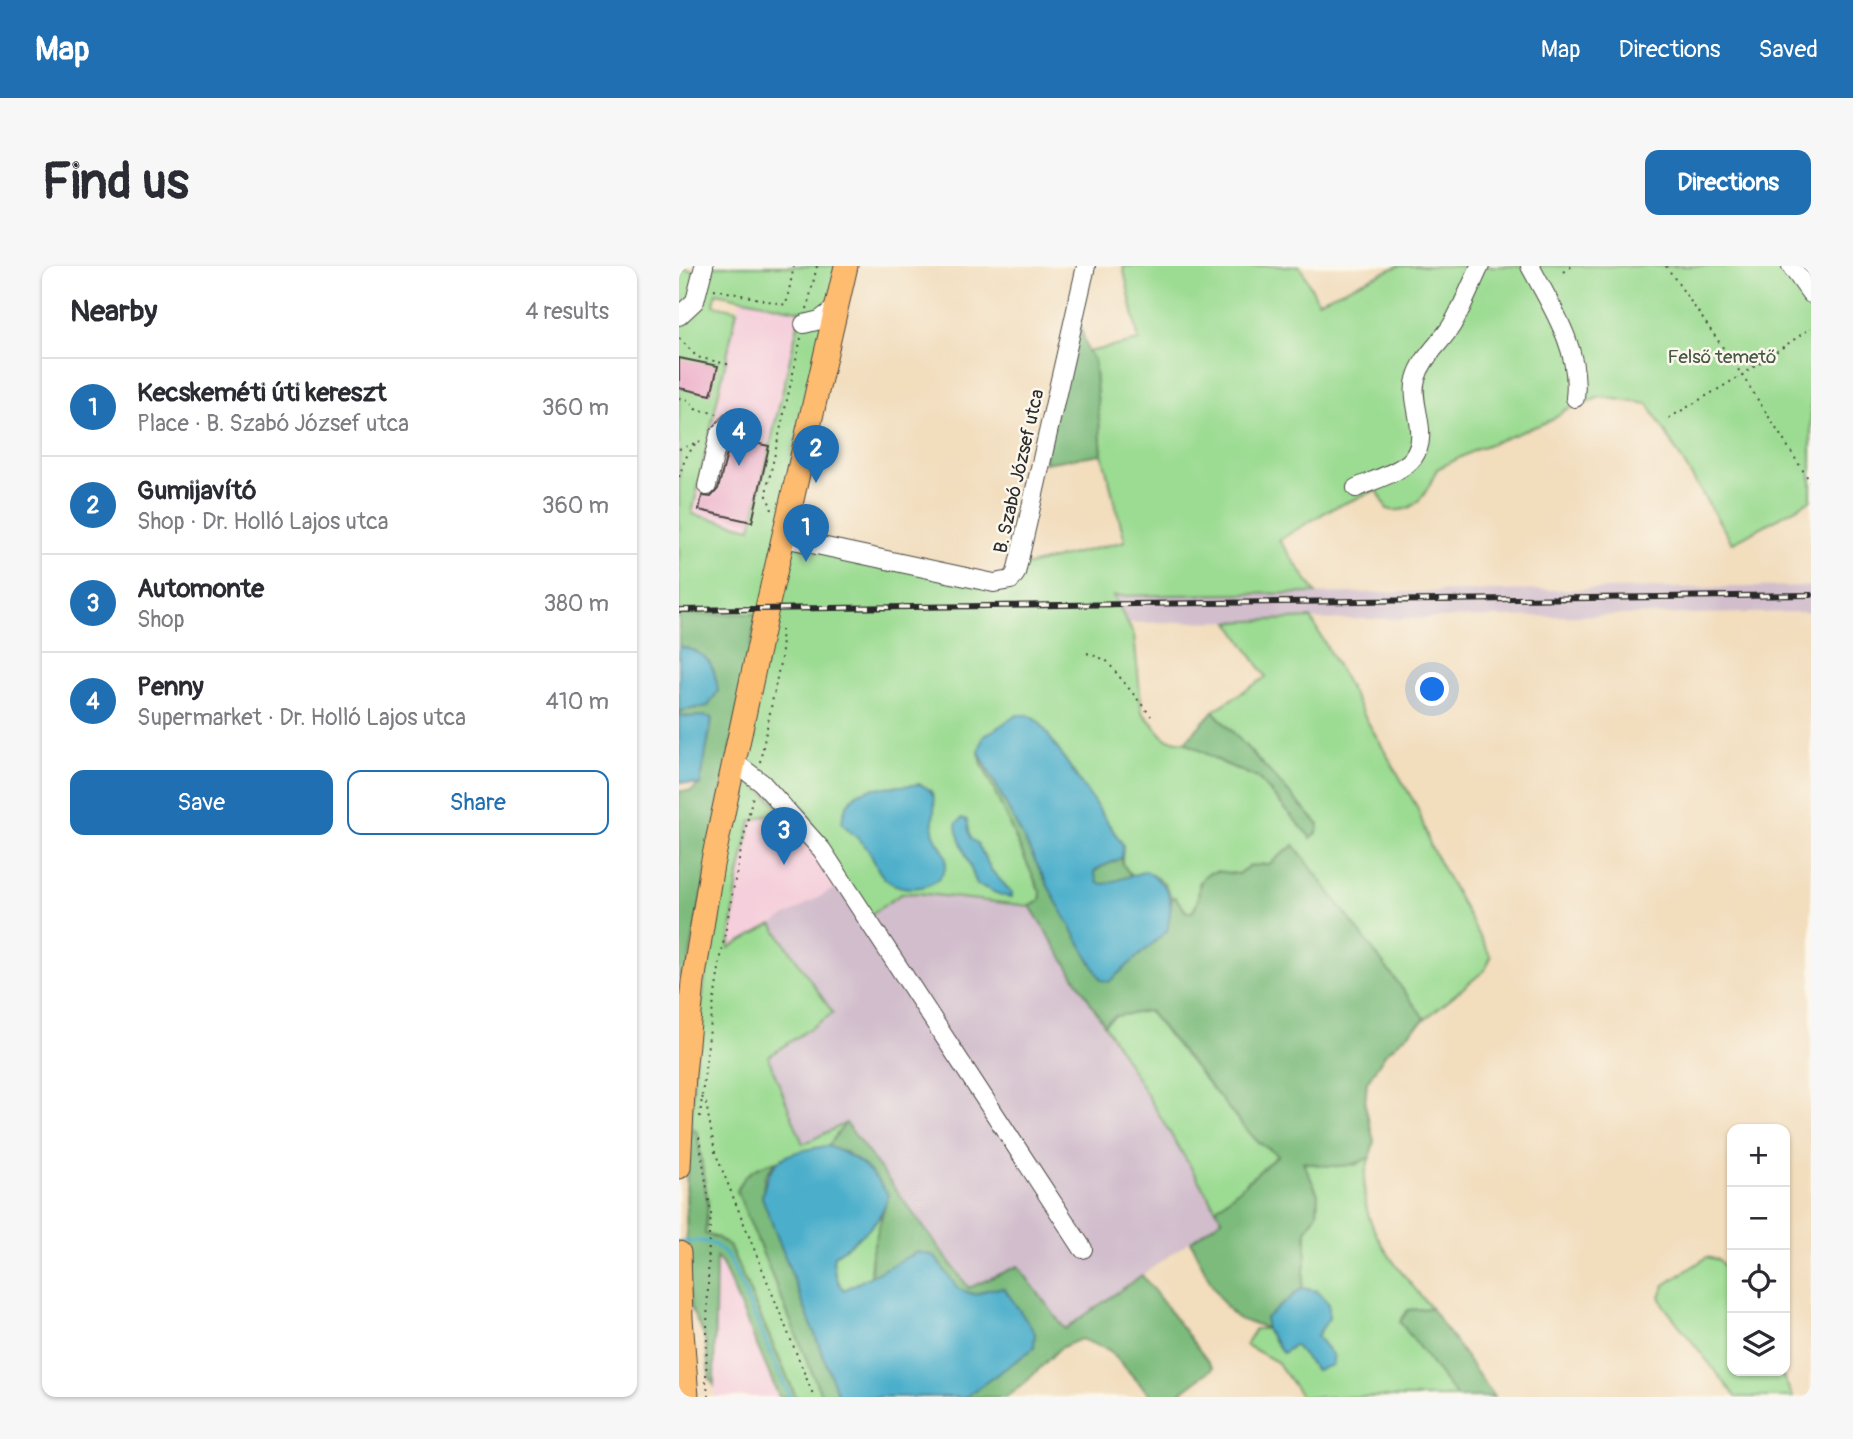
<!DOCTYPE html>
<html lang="en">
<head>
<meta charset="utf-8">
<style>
	:root { --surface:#fff; --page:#f7f7f7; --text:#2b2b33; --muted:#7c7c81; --line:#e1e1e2; --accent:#1f6fb2 }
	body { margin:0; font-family:Pangolin,sans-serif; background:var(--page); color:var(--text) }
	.controls { position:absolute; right:21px; bottom:21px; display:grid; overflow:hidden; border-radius:14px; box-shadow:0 2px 5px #0004 }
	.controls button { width:63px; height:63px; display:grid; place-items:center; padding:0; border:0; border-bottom:2px solid var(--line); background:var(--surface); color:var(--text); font:35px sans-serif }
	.you { position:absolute; left:754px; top:424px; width:24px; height:24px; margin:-18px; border:5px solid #fff; border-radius:50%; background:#1a73e8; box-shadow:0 0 0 10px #1a73e833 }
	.badge { display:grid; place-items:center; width:46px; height:46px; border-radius:50%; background:var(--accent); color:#fff; font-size:23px; font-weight:700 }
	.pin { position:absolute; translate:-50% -58px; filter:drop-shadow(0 2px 4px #0008) }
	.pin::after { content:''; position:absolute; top:37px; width:24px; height:21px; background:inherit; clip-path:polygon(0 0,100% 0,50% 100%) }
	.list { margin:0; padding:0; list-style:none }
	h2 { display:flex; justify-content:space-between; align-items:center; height:91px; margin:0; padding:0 28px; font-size:30px }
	h2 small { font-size:23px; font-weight:400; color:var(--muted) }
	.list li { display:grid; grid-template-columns:46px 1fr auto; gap:21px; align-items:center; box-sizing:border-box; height:98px; padding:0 28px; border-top:2px solid var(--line) }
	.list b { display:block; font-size:26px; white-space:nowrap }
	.list p { margin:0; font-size:23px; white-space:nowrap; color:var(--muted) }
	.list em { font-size:23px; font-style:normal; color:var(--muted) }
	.actions { display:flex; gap:14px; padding:21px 28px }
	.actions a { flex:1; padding:16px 0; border:2px solid var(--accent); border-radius:14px; text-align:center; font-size:24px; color:var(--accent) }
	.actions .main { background:var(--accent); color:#fff }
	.icon { flex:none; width:38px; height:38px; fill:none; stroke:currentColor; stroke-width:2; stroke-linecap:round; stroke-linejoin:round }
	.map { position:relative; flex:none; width:1132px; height:1131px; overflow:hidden; border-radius:14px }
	header { display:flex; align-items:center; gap:42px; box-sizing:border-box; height:98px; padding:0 35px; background:var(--accent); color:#fff }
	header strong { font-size:33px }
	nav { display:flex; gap:38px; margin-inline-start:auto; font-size:24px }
	.intro { display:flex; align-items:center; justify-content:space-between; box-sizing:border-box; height:168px; padding:0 42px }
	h1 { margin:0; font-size:49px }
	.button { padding:18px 32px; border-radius:14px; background:var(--accent); color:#fff; font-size:24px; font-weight:700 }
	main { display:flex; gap:42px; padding:0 42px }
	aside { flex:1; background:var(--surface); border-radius:14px; box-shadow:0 2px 5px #0004 }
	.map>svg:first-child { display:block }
	.built { fill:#f5cfdb }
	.industrial { fill:#d1bdcc }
	.green { fill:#9bdb92; stroke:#63835e; stroke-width:2; fill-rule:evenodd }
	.forest { fill:#7cbb7c; stroke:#547354; stroke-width:2 }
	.water { fill:#4cafcb; stroke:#3c6d7b; stroke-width:2 }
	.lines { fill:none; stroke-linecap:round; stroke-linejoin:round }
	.stream { stroke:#4cafcb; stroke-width:3.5 }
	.building { fill:#ecacc9 }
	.minor-casing { stroke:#494641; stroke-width:20 }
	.major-casing { stroke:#494641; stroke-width:25 }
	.path { stroke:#494641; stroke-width:2; stroke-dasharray:2 5; stroke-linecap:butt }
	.minor { stroke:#fff; stroke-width:18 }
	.major { stroke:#febc70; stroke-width:23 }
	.rail-casing { stroke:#2b2b2b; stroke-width:6 }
	.rail { stroke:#fbf7ec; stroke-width:3.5; stroke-dasharray:10; stroke-linecap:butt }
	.labels { text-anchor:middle; stroke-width:5; stroke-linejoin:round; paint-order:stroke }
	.park-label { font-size:19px; fill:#475745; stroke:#fbf7ec }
	.street-label { font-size:19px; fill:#2b2b2b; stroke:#fbf7ec }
</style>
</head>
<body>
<header>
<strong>Map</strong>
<nav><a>Map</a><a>Directions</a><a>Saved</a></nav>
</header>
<div class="intro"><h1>Find us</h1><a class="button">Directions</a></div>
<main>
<aside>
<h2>Nearby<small>4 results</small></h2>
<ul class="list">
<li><span class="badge">1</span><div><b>Kecskeméti úti kereszt</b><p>Place · B. Szabó József utca</p></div><em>360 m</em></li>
<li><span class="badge">2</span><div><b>Gumijavító</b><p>Shop · Dr. Holló Lajos utca</p></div><em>360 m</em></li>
<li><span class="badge">3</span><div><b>Automonte</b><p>Shop</p></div><em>380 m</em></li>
<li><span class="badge">4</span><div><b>Penny</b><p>Supermarket · Dr. Holló Lajos utca</p></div><em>410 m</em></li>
</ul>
<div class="actions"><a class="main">Save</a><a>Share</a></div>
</aside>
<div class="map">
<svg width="1132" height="1131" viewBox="0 0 1132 1131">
	<rect width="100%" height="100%" fill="#fbf7ec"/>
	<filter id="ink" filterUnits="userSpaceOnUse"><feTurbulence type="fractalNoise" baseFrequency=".0143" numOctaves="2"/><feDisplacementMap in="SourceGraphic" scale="14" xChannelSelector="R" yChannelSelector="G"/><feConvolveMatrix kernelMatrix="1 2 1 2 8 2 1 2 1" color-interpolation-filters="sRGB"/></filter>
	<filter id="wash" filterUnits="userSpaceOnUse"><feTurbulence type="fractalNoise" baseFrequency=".00686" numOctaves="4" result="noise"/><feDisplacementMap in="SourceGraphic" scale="28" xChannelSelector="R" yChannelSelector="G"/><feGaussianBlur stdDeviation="1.57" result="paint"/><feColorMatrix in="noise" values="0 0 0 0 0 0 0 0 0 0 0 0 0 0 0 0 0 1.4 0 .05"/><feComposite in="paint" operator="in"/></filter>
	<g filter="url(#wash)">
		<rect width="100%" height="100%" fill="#f2ddbd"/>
		<g class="built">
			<polygon points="61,32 122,44 73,262 13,248"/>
			<polygon points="102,544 161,619 50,683 59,614 72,554"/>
			<polygon points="37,990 43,998 100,1131 36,1131 35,1119"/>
		</g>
		<g class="industrial">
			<polygon points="1132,320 1132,346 446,357 78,348 0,348 0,337"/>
			<polygon points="161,619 222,628 255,628 351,640 543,952 386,1064 339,1000 290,1022 167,857 124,878 88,790 154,747 93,658"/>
		</g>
		<g class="green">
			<path d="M25,0h135l-53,269 220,47 11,-14 108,-27 -23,-87 -8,-94 -6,-8 51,-11 -16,-75h177l18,35 80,-35h413v234l-79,43 -84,-139 -47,-7 -36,13 -13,10 -75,29 -40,20c-10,23 -21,47 -50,40l-10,-19 -46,19 -52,31 37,53 -203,3 21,39 8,77 24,27 19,3 40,22 33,14 53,60 8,-13 -106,-114 53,-34 -37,-55 82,-4 58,106 48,83 14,40 60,110 -6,13 -60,49 -131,-174 -25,19 -20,2 -11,8 -21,-3 -18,11 -1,20 -6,10h-5l-12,-15 -3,1 -8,-15 -18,-12 -15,5 -9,-13 1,-18 -83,-122 -12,-8 -49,37 3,12 59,130 -1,7 -10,5 -114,-13 -15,1 -31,21 -141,-169 27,-132h-77v-346l23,5zM37,27l85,18 -50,217 -59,-14 45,-204 -23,-5z"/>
			<path d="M69,512l33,32 -30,11 -13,59 -9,68 43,-24 61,89 -65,44 35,87 43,-21 -18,23 -17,3 -49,17 -25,25 85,206h-26l-66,-149 -12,-10 -13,-4 3,-31 -11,-70 -7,1c6,-118 25,-235 50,-351z"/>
			<polygon points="469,745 579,876 599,889 537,943 425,758 436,750"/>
			<path d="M691,891c-23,60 26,108 61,151l-23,2 -8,12 57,75h-155l-25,-35 -31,-17 9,-16h11l17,24 11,-8 39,11 -16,-20 12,-18 -12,-27 -15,-3 4,-34v-23l11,-18 1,-19 -15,-32 53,3z"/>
			<path d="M203,949v7l-10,30 -2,19 4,5 -30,14c-7,-7 -13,-26 -10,-35l25,-17z"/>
			<polygon points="1028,991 1040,994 1053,1011 1053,1105 1101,1105 1114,1131 1057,1131 985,1040 981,1030 986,1019"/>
		</g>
		<g class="forest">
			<polygon points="397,45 409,86 415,94 423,188 365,197"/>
			<path d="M0,348h78l-70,358 -8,5v-186h12l9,-7 12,-62v-4c-11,-5 -23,2 -33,-4l2,-3 27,-5 10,-15 -21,-40 -18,-5z"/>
			<polygon points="534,445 640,559 638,567 632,572 579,512 546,498 506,476"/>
			<path d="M300,486l78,151 113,9 2,-14 3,-1 11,15h6c12,-11 0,-39 23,-40 8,-1 15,2 23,2l11,-8 20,-2 25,-19 131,174 -39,34 -19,29 -2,23 9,36 -4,16c-22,13 -43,10 -67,5l15,32 -1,19 -11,18v23l-4,34 -35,30 -1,11c-9,-7 -21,-5 -30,-12 -19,-15 -35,-55 -45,-76l31,-22 -6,-10 62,-54 -20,-13 -16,-17 -93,-114 -34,5 -11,8 -74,-118 10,-5 1,-7 -59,-130z"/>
			<path d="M443,591v6l9,13 -26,8h-7l-4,-11c6,-9 20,-9 28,-16z"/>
			<polygon points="167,857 290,1022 339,1000 386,1063 463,1009 534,1102 496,1131 473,1131 430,1084 402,1073 381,1082 346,1117 327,1131 286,1131 355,1082 310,1023 296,1029 279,1023 255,990 238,986 195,1010 192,1009 193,985 207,936 168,887 149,880"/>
			<path d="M14,863h2l2,4 11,70 -3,31 13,4 12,9 66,150h-17l-57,-133 -6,-7 -2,128 -4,-6c-3,-14 -2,-30 -6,-43 -4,-13 -12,-17 -14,-35 -3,-26 -8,-155 3,-172z"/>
			<path d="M97,895l-11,15 -3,21 77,200h-17l-85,-206c7,-19 20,-24 39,-30z"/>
			<polygon points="752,1042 815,1131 778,1131 721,1056 729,1044"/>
		</g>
		<g class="water">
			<path d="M0,380c29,8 35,15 39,45l-10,15 -27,5 -2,3z"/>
			<path d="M0,448c10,6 22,-1 33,4l-12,67 -21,-3z"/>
			<path d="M338,449h11l12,8 83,122 -1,12c-8,7 -22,7 -28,15l4,11 7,1 41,-13c28,18 27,28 21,60l-58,51 -8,-2 -44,-77 -78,-151 4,-15z"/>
			<path d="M240,518c26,9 11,29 14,46 1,11 12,18 13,29 2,29 -39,36 -58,22 -11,-8 -13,-20 -20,-31 -7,-10 -18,-18 -26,-27 4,-45 46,-33 77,-39z"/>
			<path d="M283,552l5,2 4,19 6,4 15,28 20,22v4c-12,1 -23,-9 -35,-12l-20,-53 -1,-8z"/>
			<path d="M149,880c32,12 40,21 60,48 -5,30 -31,45 -54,62 -3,9 3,26 10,34l73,-38 17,4 24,33 17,6 14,-6 15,-1 31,45 -1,15 -69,49h-126l-77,-200c7,-42 27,-45 66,-51z"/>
			<polygon points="623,1022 638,1025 650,1038 650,1052 638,1070 654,1090 654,1099 637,1104 615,1079 604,1087 587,1063 587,1052"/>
		</g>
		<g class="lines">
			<path class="stream" d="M0,976c25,-2 36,-3 51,18l60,137"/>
		</g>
		<g id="blocks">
			<g class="building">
				<polygon points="0,92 39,100 32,129 0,122"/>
				<polygon points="52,172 90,180 73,256 20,244 23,230 32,231 39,223"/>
			</g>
		</g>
	</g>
	<g filter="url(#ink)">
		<use href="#blocks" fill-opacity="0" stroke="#494641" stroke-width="2"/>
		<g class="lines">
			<defs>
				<g id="minor">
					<path d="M851,0c22,41 51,85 45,132"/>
					<polyline points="1112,0 1132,28"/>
					<polyline points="0,50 16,35 25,0"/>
					<polyline points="125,58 141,54 158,41"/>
					<polyline points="28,220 40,169 51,156"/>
					<path d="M677,222c15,-7 48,-17 57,-30 18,-24 -4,-54 3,-79 6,-22 25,-36 36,-54 11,-19 19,-40 28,-59"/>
					<polyline points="105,272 315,317 332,314 337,307 407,0"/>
					<polyline points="54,495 83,517 143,584 404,983"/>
				</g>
				<g id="major">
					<polyline points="0,901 5,808 14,716 33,599 88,342 167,0"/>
					<polyline points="0,987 2,1052 8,1131"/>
				</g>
			</defs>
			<use href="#minor" class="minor-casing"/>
			<use href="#major" class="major-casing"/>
			<g class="path">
				<polyline points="987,0 1063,109 1132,217"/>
				<polyline points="885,6 893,0"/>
				<polyline points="35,23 107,39 115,0"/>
				<polyline points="128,43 138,0"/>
				<polyline points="0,72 18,91 52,99"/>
				<polyline points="0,132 10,134 16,143 39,148"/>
				<polyline points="990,152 1063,109 1132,62"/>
				<polyline points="0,183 22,175"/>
				<polyline points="0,211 6,193 16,178"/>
				<polyline points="93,244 87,227 122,72"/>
				<polyline points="408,387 427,394 472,450"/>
				<polyline points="81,496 103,387 102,364"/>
				<polyline points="23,831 27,837 36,886 135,1131"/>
				<path d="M21,851c10,-109 29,-215 53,-322"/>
				<polyline points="20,871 32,948 30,969 27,1115 30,1131"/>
			</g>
			<use href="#minor" class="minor"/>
			<use href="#major" class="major"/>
			<defs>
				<polyline id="rail" points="0,344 1132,329"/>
			</defs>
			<use href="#rail" class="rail-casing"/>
			<use href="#rail" class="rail"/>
		</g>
	</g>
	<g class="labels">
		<g class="park-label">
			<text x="1043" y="97">Felső temető</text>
		</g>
		<g class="street-label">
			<text transform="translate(339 205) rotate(-77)" y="7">B. Szabó József utca</text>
		</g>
	</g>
</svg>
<div class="controls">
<button>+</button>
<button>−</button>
<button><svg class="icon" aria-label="locate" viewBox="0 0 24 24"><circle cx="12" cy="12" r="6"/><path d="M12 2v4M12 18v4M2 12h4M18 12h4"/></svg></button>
<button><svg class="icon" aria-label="layers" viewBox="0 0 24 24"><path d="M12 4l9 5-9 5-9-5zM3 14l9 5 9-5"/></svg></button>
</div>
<div class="you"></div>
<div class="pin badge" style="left:127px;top:296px">1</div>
<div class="pin badge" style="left:137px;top:217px">2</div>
<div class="pin badge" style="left:105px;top:599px">3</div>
<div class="pin badge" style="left:60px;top:200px">4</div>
</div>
</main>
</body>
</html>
